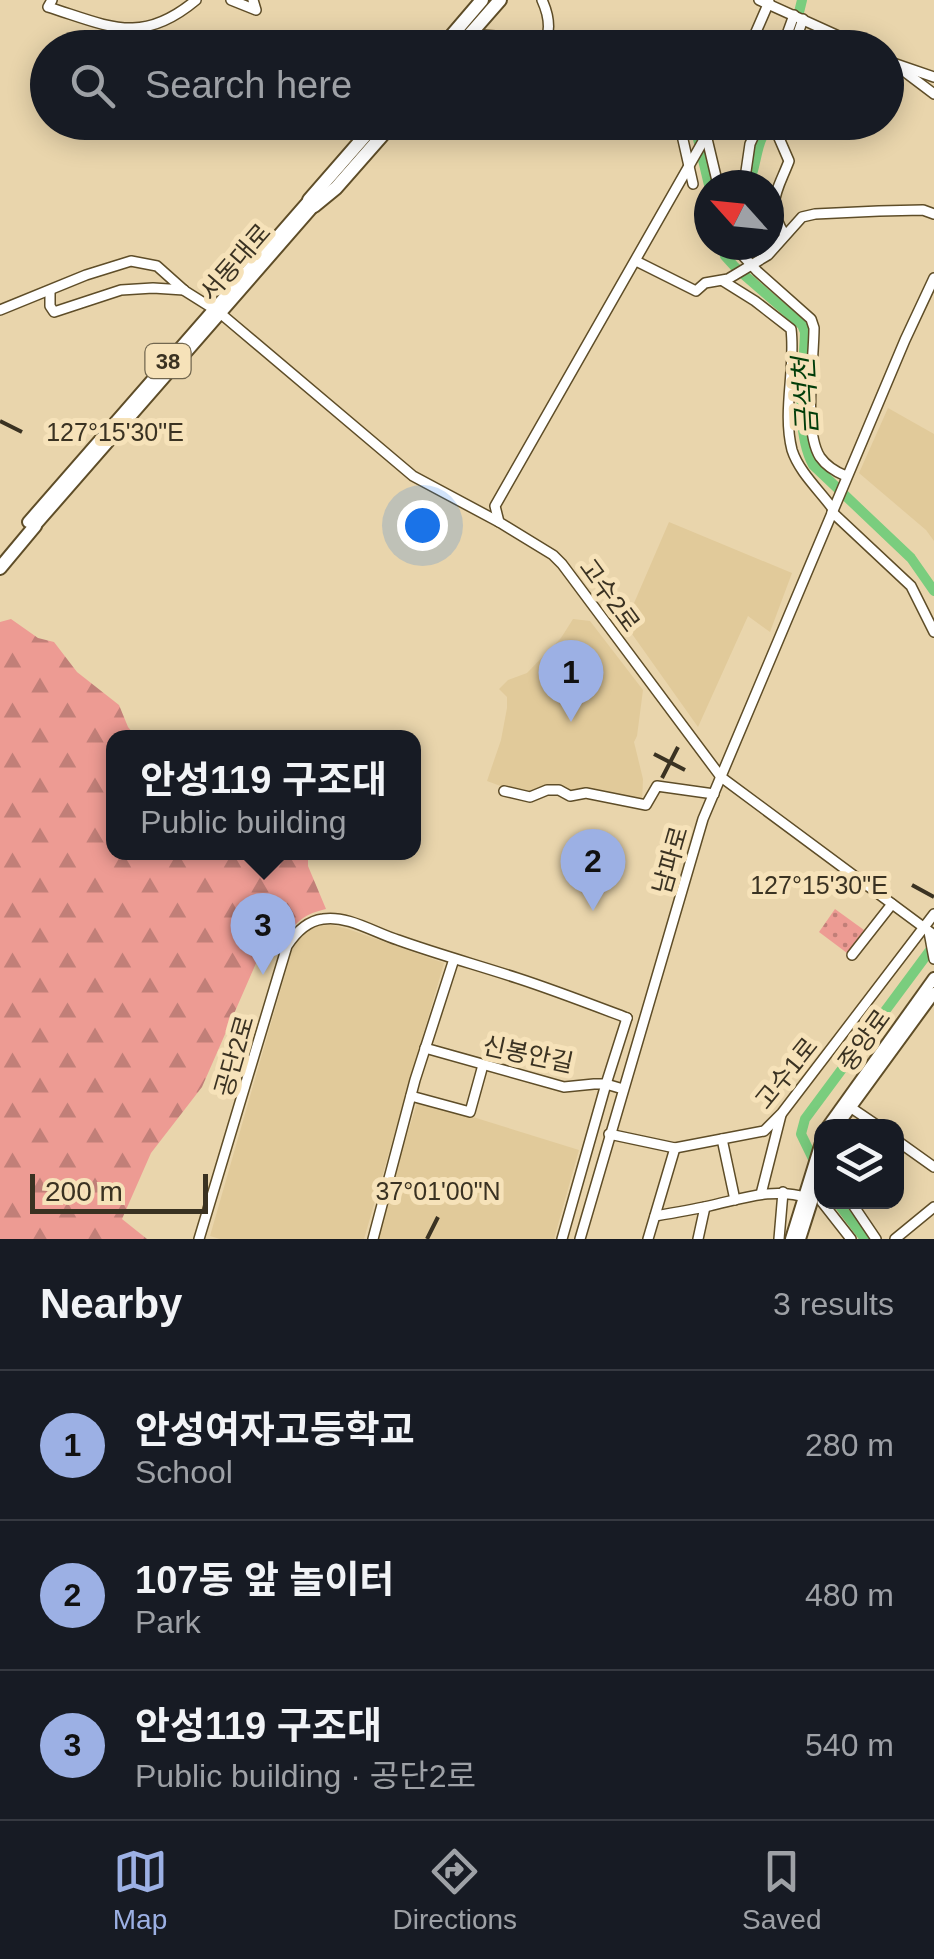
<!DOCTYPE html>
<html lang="en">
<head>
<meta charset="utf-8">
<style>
	:root { --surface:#171b24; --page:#20242c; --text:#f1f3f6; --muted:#9ea1a6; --line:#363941; --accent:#9cb0e4 }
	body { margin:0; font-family:Helvetica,"Noto Sans KR",sans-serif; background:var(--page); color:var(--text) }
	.controls { position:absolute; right:30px; bottom:30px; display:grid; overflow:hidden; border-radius:20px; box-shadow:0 5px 25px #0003 }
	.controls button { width:90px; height:90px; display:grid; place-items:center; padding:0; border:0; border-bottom:2px solid var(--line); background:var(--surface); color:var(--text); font:50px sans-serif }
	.compass { position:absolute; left:694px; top:170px; width:90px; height:90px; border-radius:50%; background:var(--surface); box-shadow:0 5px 25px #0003; rotate:297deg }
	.scale { position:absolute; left:30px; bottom:25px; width:178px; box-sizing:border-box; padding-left:10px; border:5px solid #3a3222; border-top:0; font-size:28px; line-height:35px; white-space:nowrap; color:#3a3222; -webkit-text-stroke:8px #f6e2b9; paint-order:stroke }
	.you { position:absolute; left:422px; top:525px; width:35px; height:35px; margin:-25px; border:8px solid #fff; border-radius:50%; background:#1a73e8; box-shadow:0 0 0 15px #1a73e833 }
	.badge { display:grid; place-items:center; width:65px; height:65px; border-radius:50%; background:var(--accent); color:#111; font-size:32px; font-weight:700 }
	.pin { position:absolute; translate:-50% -82px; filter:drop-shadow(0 2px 5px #0008) }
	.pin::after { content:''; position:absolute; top:52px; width:35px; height:30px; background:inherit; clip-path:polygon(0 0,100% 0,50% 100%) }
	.popup { position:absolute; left:106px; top:730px; width:315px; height:130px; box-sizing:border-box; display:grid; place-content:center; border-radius:20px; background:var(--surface); filter:drop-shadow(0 2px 8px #0005); font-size:32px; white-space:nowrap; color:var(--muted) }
	.popup b { font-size:38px; color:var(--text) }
	.popup::after { content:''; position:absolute; left:50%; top:100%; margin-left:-20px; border:20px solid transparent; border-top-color:var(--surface) }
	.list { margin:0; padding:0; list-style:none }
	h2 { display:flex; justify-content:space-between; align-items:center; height:130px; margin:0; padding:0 40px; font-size:42px }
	h2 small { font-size:32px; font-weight:400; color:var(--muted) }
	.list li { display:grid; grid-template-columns:65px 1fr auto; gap:30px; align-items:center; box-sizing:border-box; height:150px; padding:0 40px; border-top:2px solid var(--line) }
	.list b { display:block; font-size:38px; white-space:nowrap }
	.list p { margin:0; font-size:32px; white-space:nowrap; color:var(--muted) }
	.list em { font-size:32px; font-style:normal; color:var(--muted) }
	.icon { flex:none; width:55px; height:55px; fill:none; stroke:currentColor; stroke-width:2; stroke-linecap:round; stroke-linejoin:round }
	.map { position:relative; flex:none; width:934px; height:1239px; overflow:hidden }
	.search { position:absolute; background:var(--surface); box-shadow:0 5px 25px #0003; left:30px; right:30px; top:30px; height:110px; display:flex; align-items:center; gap:25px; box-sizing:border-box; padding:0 35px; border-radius:55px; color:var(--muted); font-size:38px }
	.sheet { height:580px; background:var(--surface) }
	nav { display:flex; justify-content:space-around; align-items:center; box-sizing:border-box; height:140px; border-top:2px solid var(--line); background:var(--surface); font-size:28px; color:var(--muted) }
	nav a { display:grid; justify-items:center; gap:5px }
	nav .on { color:var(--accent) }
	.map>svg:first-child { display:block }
	.built { fill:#e1ca9a }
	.grass { fill:url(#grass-dots) }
	.forest { fill:url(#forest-firs) }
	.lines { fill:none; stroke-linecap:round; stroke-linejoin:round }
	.river { stroke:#7acd7e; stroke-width:10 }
	.minor-casing { stroke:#5e4d28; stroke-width:12 }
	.major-casing { stroke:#5e4d28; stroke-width:14 }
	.highway-casing { stroke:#5e4d28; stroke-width:16 }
	.minor { stroke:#fff; stroke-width:9 }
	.major { stroke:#fff; stroke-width:10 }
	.highway { stroke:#fff; stroke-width:12 }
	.ticks { fill:none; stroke:#3a3222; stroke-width:4 }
	.labels { text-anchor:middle; stroke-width:10; stroke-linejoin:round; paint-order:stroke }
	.shield { fill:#f6e2b9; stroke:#72674f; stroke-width:2.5 }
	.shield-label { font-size:22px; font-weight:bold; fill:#3a3222 }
	.street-label { font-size:25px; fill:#3a3222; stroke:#f6e2b9 }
	.water-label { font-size:28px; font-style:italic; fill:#003d09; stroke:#f6e2b9 }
	.ticks-label { font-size:25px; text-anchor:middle; fill:#3a3222; stroke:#f6e2b9; stroke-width:10; stroke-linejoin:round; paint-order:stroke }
</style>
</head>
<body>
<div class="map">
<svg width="934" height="1239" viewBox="0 0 934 1239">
	<defs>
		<pattern id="grass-dots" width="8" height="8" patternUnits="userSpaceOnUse" patternTransform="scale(2.5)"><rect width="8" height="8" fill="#ed9b93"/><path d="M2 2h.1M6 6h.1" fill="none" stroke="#c17f78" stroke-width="1.8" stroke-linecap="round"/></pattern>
		<pattern id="forest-firs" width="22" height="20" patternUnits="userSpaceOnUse" patternTransform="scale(2.5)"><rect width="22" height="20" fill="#ed9b93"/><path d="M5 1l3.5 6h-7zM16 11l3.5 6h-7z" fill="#c17f78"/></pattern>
	</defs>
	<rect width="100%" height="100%" fill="#e9d5ac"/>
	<g class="built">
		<polygon points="888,408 934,434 934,541 926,530 859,473"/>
		<polygon points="669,522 792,573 770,632 748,616 698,727 625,624"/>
		<polygon points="573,619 590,621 643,690 637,736 634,742 643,779 642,803 574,794 559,786 530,797 487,781 501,740 507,708 507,697 499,689 508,680 527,673 561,638"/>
		<polygon points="332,925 348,929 444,963 364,1239 220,1239 210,1236 292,950 301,935 314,926"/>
		<polygon points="418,1100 579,1150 554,1239 374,1239"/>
	</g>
	<polygon class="grass" points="835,909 864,930 847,953 819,932"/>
	<path class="forest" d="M11,619l27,19 16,4 23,30 42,33 9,22 8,10 -23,1v114l195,1v13l18,43c-21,5 -28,11 -41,28l-18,1 -65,149 -51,66 -29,66 25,20h-147v-617z"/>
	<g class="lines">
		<g class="river">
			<polyline points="793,37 802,0"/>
			<polyline points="465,45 503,44 522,48"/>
			<polyline points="694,122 709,185"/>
			<path d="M748,185c10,-21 6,-41 23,-63"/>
			<path d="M723,245l2,11 10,11 67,58 3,7c-1,41 -11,97 8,133l98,93 23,33"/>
			<polyline points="817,1167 801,1134 805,1119 934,945"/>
			<polyline points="837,1202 865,1239"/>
		</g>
		<defs>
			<g id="minor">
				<path d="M52,0l-4,7c61,19 93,39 148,-7"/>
				<polyline points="231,0 256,10 253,0"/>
				<path d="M542,0c6,13 9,27 4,41"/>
				<polyline points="759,0 865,48"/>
				<polyline points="481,35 542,39 558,48"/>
				<polyline points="749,48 769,2"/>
				<polyline points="782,48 794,15"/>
				<polyline points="793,48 803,19"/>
				<polyline points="886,58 893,63 934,77"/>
				<polyline points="893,63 934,94"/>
				<polyline points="679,122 693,184"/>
				<polyline points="703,122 718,185"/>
				<polyline points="714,122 495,506 499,522 553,555 562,564 721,777 934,935"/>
				<path d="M779,122v16l10,23c-12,31 -24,43 -4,74"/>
				<polyline points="744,185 750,144 760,122"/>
				<path d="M733,245l24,26 54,48 3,9c0,33 -11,102 6,129 7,10 16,15 26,19"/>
				<polyline points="636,261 696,291 705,283 728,279 768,255 802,217 815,214 879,211 923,210 934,214"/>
				<path d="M723,281l32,20 36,28c5,39 -9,82 1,121 7,22 28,41 41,59"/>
				<polyline points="50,291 50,306 54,312 121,290 153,288 184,290"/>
				<polyline points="0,310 86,275 131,261 157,266 185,291 220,313 413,476 499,522"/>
				<polyline points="832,512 911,586 934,632"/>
				<polyline points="504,791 530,797 547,790 559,790 570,796 586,793 646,805 657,786 714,794"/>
				<polyline points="929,932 934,959"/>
				<polyline points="852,955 892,904"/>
				<polyline points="425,1048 564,1087 594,1084 606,1084 623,1089"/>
				<polyline points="411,1096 470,1112 483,1065"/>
				<polyline points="850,1107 878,1126"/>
				<polyline points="609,1134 675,1148 764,1131 782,1113 934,914"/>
				<polyline points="722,1139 735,1200"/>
				<polyline points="896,1140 934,1167"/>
				<polyline points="761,1194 781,1115"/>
				<polyline points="822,1202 851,1239"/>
				<polyline points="851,1202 876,1239"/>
				<path d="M655,1216c18,-3 36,-6 54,-10 36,-8 64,-19 100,-8"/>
				<path d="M199,1239l88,-293c9,-14 20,-25 36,-27 25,-4 52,14 75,21 39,14 79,25 119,38 37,12 73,26 110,40"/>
				<polyline points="373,1239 415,1080 454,959"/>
				<polyline points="562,1239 606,1084 627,1018"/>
				<polyline points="580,1239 703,819 905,340 934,278"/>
				<polyline points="648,1239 675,1148"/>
				<polyline points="698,1239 705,1207"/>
				<polyline points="779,1239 783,1192"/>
				<polyline points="895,1239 934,1207"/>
			</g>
			<g id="major">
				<polyline points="28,522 309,200"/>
				<polyline points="35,526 314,206"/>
				<polyline points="828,1126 934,978"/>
				<polyline points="837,1126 934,993"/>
				<polyline points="791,1239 822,1139"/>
				<polyline points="800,1239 822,1170"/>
			</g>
			<g id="highway">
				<polyline points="441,48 482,0"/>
				<polyline points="458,48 500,0"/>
				<polyline points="309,200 377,122"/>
				<polyline points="314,206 336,188 394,122"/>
				<polyline points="0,568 35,526"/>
			</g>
		</defs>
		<use href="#minor" class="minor-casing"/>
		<use href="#major" class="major-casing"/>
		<use href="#highway" class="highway-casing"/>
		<use href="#minor" class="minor"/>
		<use href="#major" class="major"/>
		<use href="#highway" class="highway"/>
	</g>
	<path class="ticks" d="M0,421l22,11M654,754l31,16M662,778l16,-31M912,885l22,12M427,1239l11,-22"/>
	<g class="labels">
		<rect class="shield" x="145.5" y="344" width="45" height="34" rx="8"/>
		<g class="shield-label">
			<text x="168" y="369">38</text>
		</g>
		<g class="street-label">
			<text transform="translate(235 262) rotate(-49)" y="9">서동대로</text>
			<text transform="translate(610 595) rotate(54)" y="9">고수2로</text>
			<text transform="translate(670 860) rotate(-74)" y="9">남파로</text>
			<text transform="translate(864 1040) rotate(-54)" y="9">중앙로</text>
			<text transform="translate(528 1054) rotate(12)" y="9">신봉안길</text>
			<text transform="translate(234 1056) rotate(-74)" y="9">공단2로</text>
			<text transform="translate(786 1073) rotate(-51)" y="9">고수1로</text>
		</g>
		<g class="water-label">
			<text transform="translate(805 396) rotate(-93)" y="10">금석천</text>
		</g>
	</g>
	<g class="ticks-label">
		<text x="115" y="441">127°15'30"E</text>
		<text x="819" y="894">127°15'30"E</text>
		<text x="438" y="1200">37°01'00"N</text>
	</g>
</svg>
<div class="controls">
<button><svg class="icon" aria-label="layers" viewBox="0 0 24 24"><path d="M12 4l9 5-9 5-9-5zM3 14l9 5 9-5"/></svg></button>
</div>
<svg class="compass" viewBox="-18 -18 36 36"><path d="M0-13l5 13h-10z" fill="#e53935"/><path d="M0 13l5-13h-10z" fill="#9ea1a6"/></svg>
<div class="scale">200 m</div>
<div class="you"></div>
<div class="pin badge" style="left:571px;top:722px">1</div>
<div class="pin badge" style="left:593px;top:911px">2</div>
<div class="pin badge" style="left:263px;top:975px">3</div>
<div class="popup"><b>안성119 구조대</b>Public building</div>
<div class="search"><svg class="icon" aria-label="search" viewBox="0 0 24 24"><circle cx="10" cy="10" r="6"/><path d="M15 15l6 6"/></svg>Search here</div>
</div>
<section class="sheet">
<h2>Nearby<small>3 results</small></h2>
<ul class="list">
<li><span class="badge">1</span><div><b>안성여자고등학교</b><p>School</p></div><em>280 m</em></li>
<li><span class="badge">2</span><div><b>107동 앞 놀이터</b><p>Park</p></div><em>480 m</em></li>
<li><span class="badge">3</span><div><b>안성119 구조대</b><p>Public building · 공단2로</p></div><em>540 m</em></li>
</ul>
</section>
<nav>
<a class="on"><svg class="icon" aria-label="map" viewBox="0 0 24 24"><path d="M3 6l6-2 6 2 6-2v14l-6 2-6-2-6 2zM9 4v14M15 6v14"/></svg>Map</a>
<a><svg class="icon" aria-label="directions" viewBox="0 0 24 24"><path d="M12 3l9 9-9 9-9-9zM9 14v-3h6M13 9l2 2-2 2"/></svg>Directions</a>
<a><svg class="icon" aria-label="saved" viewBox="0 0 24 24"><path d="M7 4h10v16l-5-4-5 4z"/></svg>Saved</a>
</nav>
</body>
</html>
